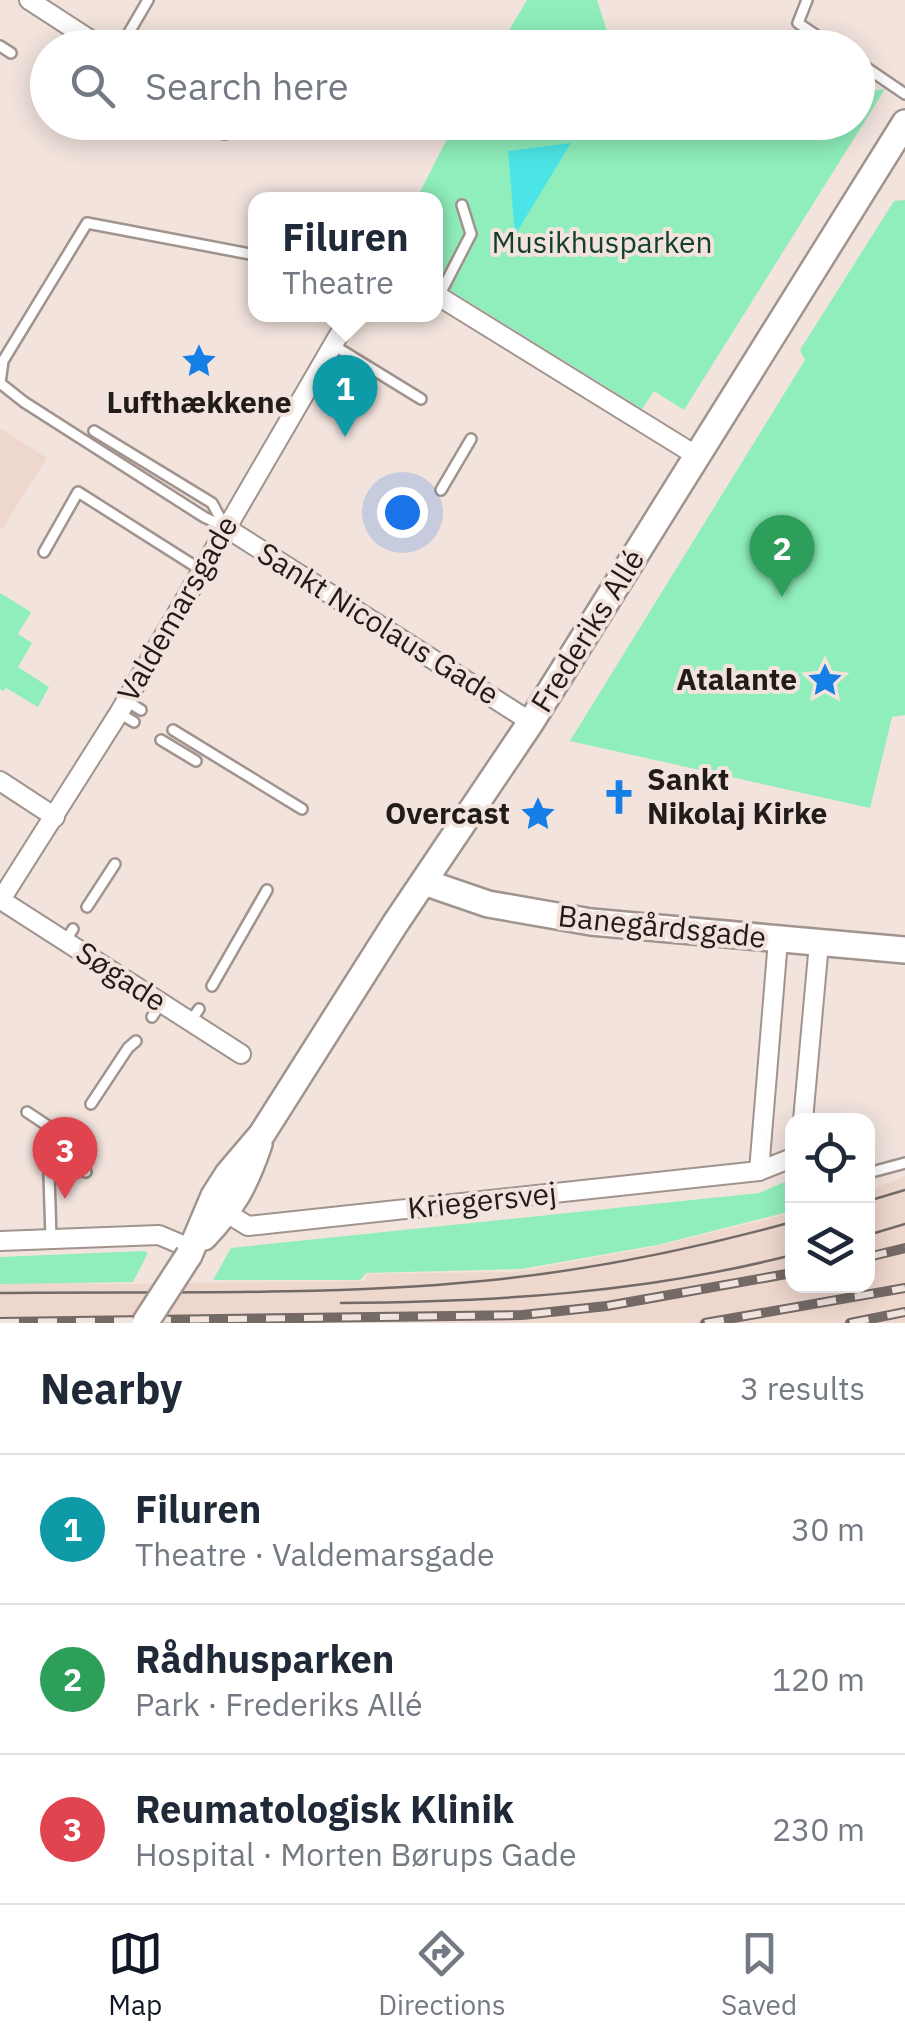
<!DOCTYPE html>
<html lang="en">
<head>
<meta charset="utf-8">
<style>
	:root { --surface:#fff; --page:#f6f6f7; --text:#1f2937; --muted:#747a83; --line:#e0e1e3; --accent:#111827 }
	body { margin:0; font-family:"IBM Plex Sans",sans-serif; background:var(--page); color:var(--text) }
	.controls { position:absolute; right:30px; bottom:30px; display:grid; overflow:hidden; border-radius:20px; box-shadow:0 5px 25px #0003 }
	.controls button { width:90px; height:90px; display:grid; place-items:center; padding:0; border:0; border-bottom:2px solid var(--line); background:var(--surface); color:var(--text); font:50px sans-serif }
	.you { position:absolute; left:402px; top:512px; width:35px; height:35px; margin:-25px; border:8px solid #fff; border-radius:50%; background:#1a73e8; box-shadow:0 0 0 15px #1a73e833 }
	.badge { display:grid; place-items:center; width:65px; height:65px; border-radius:50%; background:var(--accent); color:#fff; font-size:32px; font-weight:700 }
	.pin { position:absolute; translate:-50% -82px; filter:drop-shadow(0 2px 5px #0008) }
	.pin::after { content:''; position:absolute; top:52px; width:35px; height:30px; background:inherit; clip-path:polygon(0 0,100% 0,50% 100%) }
	.popup { position:absolute; left:248px; top:192px; width:195px; height:130px; box-sizing:border-box; display:grid; place-content:center; border-radius:20px; background:var(--surface); filter:drop-shadow(0 2px 8px #0005); font-size:32px; white-space:nowrap; color:var(--muted) }
	.popup b { font-size:38px; color:var(--text) }
	.popup::after { content:''; position:absolute; left:50%; top:100%; margin-left:-20px; border:20px solid transparent; border-top-color:var(--surface) }
	.list { margin:0; padding:0; list-style:none }
	h2 { display:flex; justify-content:space-between; align-items:center; height:130px; margin:0; padding:0 40px; font-size:42px }
	h2 small { font-size:32px; font-weight:400; color:var(--muted) }
	.list li { display:grid; grid-template-columns:65px 1fr auto; gap:30px; align-items:center; box-sizing:border-box; height:150px; padding:0 40px; border-top:2px solid var(--line) }
	.list b { display:block; font-size:38px; white-space:nowrap }
	.list p { margin:0; font-size:32px; white-space:nowrap; color:var(--muted) }
	.list em { font-size:32px; font-style:normal; color:var(--muted) }
	.icon { flex:none; width:55px; height:55px; fill:none; stroke:currentColor; stroke-width:2; stroke-linecap:round; stroke-linejoin:round }
	.map { position:relative; flex:none; width:905px; height:1323px; overflow:hidden }
	.search { position:absolute; background:var(--surface); box-shadow:0 5px 25px #0003; left:30px; right:30px; top:30px; height:110px; display:flex; align-items:center; gap:25px; box-sizing:border-box; padding:0 35px; border-radius:55px; color:var(--muted); font-size:38px }
	.sheet { height:580px; background:var(--surface) }
	nav { display:flex; justify-content:space-around; align-items:center; box-sizing:border-box; height:140px; border-top:2px solid var(--line); background:var(--surface); font-size:28px; color:var(--muted) }
	nav a { display:grid; justify-items:center; gap:5px }
	nav .on { color:var(--accent) }
	.map>svg:first-child { display:block }
	.built { fill:#eed7cd }
	.green { fill:#8feebb }
	.water { fill:#4ce5e7 }
	.lines { fill:none; stroke-linecap:round; stroke-linejoin:round }
	.lane-casing { stroke:#a1938d; stroke-width:14 }
	.street-casing { stroke:#a1938d; stroke-width:22 }
	.secondary-casing { stroke:#a1938d; stroke-width:30 }
	.lane { stroke:#fff; stroke-width:9 }
	.street { stroke:#fff; stroke-width:18 }
	.secondary { stroke:#fff; stroke-width:25 }
	.tram { stroke:#736a66; stroke-width:2.5 }
	.rail-casing { stroke:#736a66; stroke-width:10 }
	.rail { stroke:#f2e3dd; stroke-width:6; stroke-dasharray:19; stroke-linecap:butt }
	.secondary-bridge-casing { stroke:#a1938d; stroke-width:30; stroke-linecap:butt }
	.secondary-bridge { stroke:#fff; stroke-width:25 }
	.labels { text-anchor:middle; stroke-width:8; stroke-linejoin:round; paint-order:stroke }
	.park-label { font-size:30px; fill:#113f29; stroke:#f2e3dd }
	.poi-label { font-size:30px; font-weight:bold; fill:#211c19; stroke:#f2e3dd; text-anchor:end }
	.street-label { font-size:30px; fill:#211c19; stroke:#f2e3dd }
</style>
</head>
<body>
<div class="map">
<svg width="905" height="1323" viewBox="0 0 905 1323">
	<rect width="100%" height="100%" fill="#f2e3dd"/>
	<g class="built">
		<polygon points="0,428 47,458 2,529 0,527"/>
		<polygon points="905,1176 905,1323 0,1323 0,1281 103,1284 366,1281 367,1274 516,1272 653,1247 792,1213 792,1286 868,1286 868,1191"/>
	</g>
	<g class="green">
		<polygon points="527,0 597,0 608,34 629,47 499,47"/>
		<polygon points="885,89 684,410 654,391 642,409 440,284 435,269 435,200 416,200 455,123 858,122 858,93"/>
		<polygon points="905,200 905,715 892,717 870,808 570,741 805,360 800,350 894,201"/>
		<polygon points="0,593 31,612 18,634 32,643 18,667 49,687 38,707 6,688 3,691 0,689"/>
		<polygon points="792,1179 792,1211 657,1245 521,1269 366,1273 360,1280 213,1280 231,1248 759,1193"/>
		<polygon points="144,1251 148,1253 133,1282 0,1284 0,1257"/>
	</g>
	<polygon class="water" points="571,143 515,235 508,151"/>
	<g class="lines">
		<defs>
			<g id="lane">
				<polyline points="807,0 798,23 835,48"/>
				<polyline points="0,46 11,53"/>
				<polyline points="120,48 148,0"/>
				<polyline points="858,62 905,94"/>
				<polyline points="439,296 471,234 462,205"/>
				<polyline points="333,345 421,399"/>
				<polyline points="94,431 212,503 225,527"/>
				<polyline points="441,490 471,439"/>
				<polyline points="225,527 204,517 24,402 0,383 3,361 87,223 255,255"/>
				<polyline points="44,552 78,492 201,570"/>
				<polyline points="125,700 141,710"/>
				<polyline points="119,713 134,722"/>
				<polyline points="173,730 302,809"/>
				<polyline points="161,740 196,761"/>
				<polyline points="87,907 115,864"/>
				<polyline points="65,942 73,929"/>
				<polyline points="212,986 267,890"/>
				<polyline points="152,1017 161,1003"/>
				<polyline points="190,1022 199,1009"/>
				<polyline points="91,1104 128,1048 136,1041"/>
				<polyline points="27,1112 66,1138 49,1174 51,1239"/>
				<polyline points="55,1160 86,1172"/>
				<polyline points="868,1173 905,1163"/>
			</g>
			<g id="street">
				<polyline points="29,0 103,48"/>
				<polyline points="214,122 225,130"/>
				<polyline points="435,294 697,456"/>
				<polyline points="225,527 531,722"/>
				<polyline points="0,781 55,817"/>
				<polyline points="1,900 241,1054"/>
				<polyline points="0,901 119,713 351,314"/>
				<polyline points="778,940 759,1171 792,1158"/>
				<polyline points="803,1120 819,943"/>
				<polyline points="217,1207 248,1226 759,1171"/>
				<polyline points="0,1241 159,1235 192,1249"/>
			</g>
			<g id="secondary">
				<polyline points="424,882 488,904 591,922 905,950"/>
				<path d="M204,1237c30,-32 41,-52 55,-93"/>
				<polyline points="189,1255 214,1196 228,1174 262,1134 395,924 531,722 905,123"/>
			</g>
		</defs>
		<use href="#lane" class="lane-casing"/>
		<use href="#street" class="street-casing"/>
		<use href="#secondary" class="secondary-casing"/>
		<use href="#lane" class="lane"/>
		<use href="#street" class="street"/>
		<use href="#secondary" class="secondary"/>
		<g class="tram">
			<polyline points="868,1201 905,1190"/>
			<polyline points="868,1235 905,1224"/>
			<path d="M0,1293c166,-2 336,4 502,-14 99,-11 195,-31 290,-57"/>
			<path d="M341,1303c152,-1 304,-10 451,-48"/>
		</g>
		<defs>
			<g id="rail">
				<polyline points="868,1257 905,1248"/>
				<polyline points="0,1322 522,1315 607,1306 792,1273"/>
				<polyline points="705,1323 905,1288"/>
				<polyline points="850,1323 905,1312"/>
			</g>
		</defs>
		<use href="#rail" class="rail-casing"/>
		<use href="#rail" class="rail"/>
		<defs>
			<polyline id="secondary-bridge" points="145,1323 189,1255"/>
		</defs>
		<use href="#secondary-bridge" class="secondary-bridge-casing"/>
		<use href="#secondary-bridge" class="secondary-bridge"/>
	</g>
	<defs>
		<symbol id="sight-bare" viewBox="-9 -9 18 18"><path d="M0-6L1.8-2.2L6-1.7L2.9 1.2L3.7 5.4L0 3.3L-3.7 5.4L-2.9 1.2L-6-1.7L-1.8-2.2Z" fill="#167fe7" stroke="#f2e3dd" stroke-width="2.5" paint-order="stroke"/></symbol>
		<symbol id="church-bare" viewBox="-9 -9 18 18"><path d="M-1.2-6h2.4v3.5h3.3v2.4h-3.3V6h-2.4V-.1h-3.3v-2.4h3.3Z" fill="#167fe7" stroke="#f2e3dd" stroke-width="2.5" paint-order="stroke"/></symbol>
	</defs>
	<g fill-rule="evenodd">
		<use href="#sight-bare" x="174" y="336" width="50" height="50"/>
		<use href="#sight-bare" x="800" y="655" width="50" height="50"/>
		<use href="#church-bare" x="594" y="772" width="50" height="50"/>
		<use href="#sight-bare" x="513" y="789" width="50" height="50"/>
	</g>
	<g class="labels">
		<g class="park-label">
			<text x="602" y="253">Musikhusparken</text>
		</g>
		<g class="poi-label">
			<text x="199" y="413" text-anchor="middle">Lufthækkene</text>
			<text x="797" y="690">Atalante</text>
			<text x="647" y="790" text-anchor="start">Sankt<tspan x="647" dy="34">Nikolaj Kirke</tspan></text>
			<text x="510" y="824">Overcast</text>
		</g>
		<g class="street-label">
			<text transform="translate(178 609) rotate(-60)" y="10">Valdemarsgade</text>
			<text transform="translate(378 624) rotate(32)" y="10">Sankt Nicolaus Gade</text>
			<text transform="translate(588 631) rotate(-58)" y="10">Frederiks Allé</text>
			<text transform="translate(662 927) rotate(6)" y="10">Banegårdsgade</text>
			<text transform="translate(121 977) rotate(33)" y="10">Søgade</text>
			<text transform="translate(482 1201) rotate(-6)" y="10">Kriegersvej</text>
		</g>
	</g>
</svg>
<div class="controls">
<button><svg class="icon" aria-label="locate" viewBox="0 0 24 24"><circle cx="12" cy="12" r="6"/><path d="M12 2v4M12 18v4M2 12h4M18 12h4"/></svg></button>
<button><svg class="icon" aria-label="layers" viewBox="0 0 24 24"><path d="M12 4l9 5-9 5-9-5zM3 14l9 5 9-5"/></svg></button>
</div>
<div class="you"></div>
<div class="pin badge" style="left:345px;top:437px;background:#0f9aa8">1</div>
<div class="popup"><b>Filuren</b>Theatre</div>
<div class="pin badge" style="left:782px;top:597px;background:#2e9e5b">2</div>
<div class="pin badge" style="left:65px;top:1199px;background:#e0444e">3</div>
<div class="search"><svg class="icon" aria-label="search" viewBox="0 0 24 24"><circle cx="10" cy="10" r="6"/><path d="M15 15l6 6"/></svg>Search here</div>
</div>
<section class="sheet">
<h2>Nearby<small>3 results</small></h2>
<ul class="list">
<li><span class="badge" style="background:#0f9aa8">1</span><div><b>Filuren</b><p>Theatre · Valdemarsgade</p></div><em>30 m</em></li>
<li><span class="badge" style="background:#2e9e5b">2</span><div><b>Rådhusparken</b><p>Park · Frederiks Allé</p></div><em>120 m</em></li>
<li><span class="badge" style="background:#e0444e">3</span><div><b>Reumatologisk Klinik</b><p>Hospital · Morten Børups Gade</p></div><em>230 m</em></li>
</ul>
</section>
<nav>
<a class="on"><svg class="icon" aria-label="map" viewBox="0 0 24 24"><path d="M3 6l6-2 6 2 6-2v14l-6 2-6-2-6 2zM9 4v14M15 6v14"/></svg>Map</a>
<a><svg class="icon" aria-label="directions" viewBox="0 0 24 24"><path d="M12 3l9 9-9 9-9-9zM9 14v-3h6M13 9l2 2-2 2"/></svg>Directions</a>
<a><svg class="icon" aria-label="saved" viewBox="0 0 24 24"><path d="M7 4h10v16l-5-4-5 4z"/></svg>Saved</a>
</nav>
</body>
</html>
